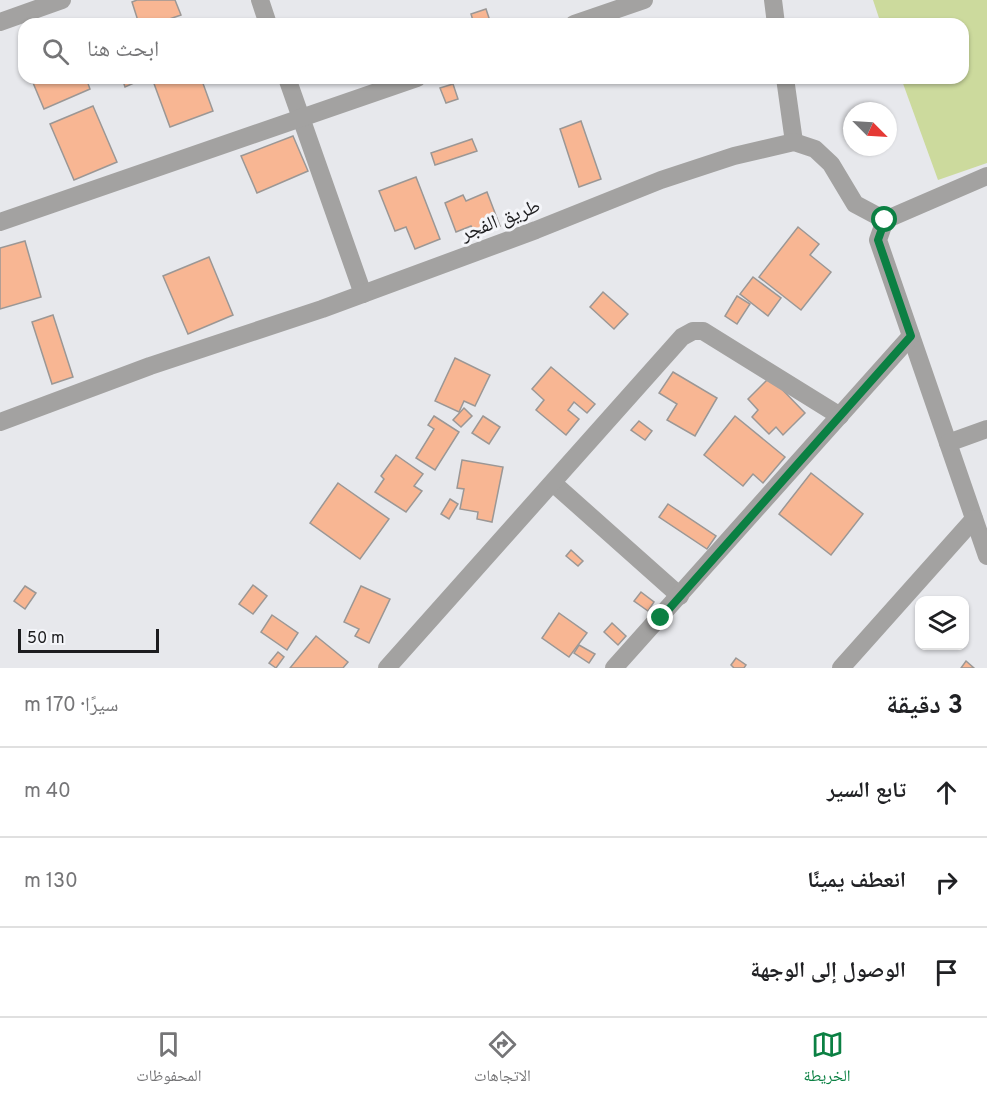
<!DOCTYPE html>
<html lang="ar">
<head>
<meta charset="utf-8">
<style>
	:root { --surface:#fff; --page:#f6f6f6; --text:#202124; --muted:#757577; --line:#e0e0e0; --accent:#0b8043 }
	body { margin:0; font-family:Overpass,"Noto Naskh Arabic",sans-serif; background:var(--page); color:var(--text); direction:rtl }
	.controls { position:absolute; right:18px; bottom:18px; display:grid; overflow:hidden; border-radius:12px; box-shadow:0 2px 4px #0004 }
	.controls button { width:54px; height:54px; display:grid; place-items:center; padding:0; border:0; border-bottom:2px solid var(--line); background:var(--surface); color:var(--text); font:30px sans-serif }
	.compass { position:absolute; left:843px; top:102px; width:54px; height:54px; border-radius:50%; background:var(--surface); box-shadow:0 2px 4px #0004; rotate:114deg }
	.scale { position:absolute; left:18px; bottom:15px; width:141px; box-sizing:border-box; padding-left:6px; border:3px solid #1d1d1f; border-top:0; font-size:16px; line-height:21px; white-space:nowrap; color:#1d1d1f; -webkit-text-stroke:4px #f4f5f9; paint-order:stroke }
	.stop { position:absolute; width:18px; height:18px; margin:-14px; border:4px solid #0b8043; border-radius:50%; background:#fff }
	.stop.end { background:#0b8043; border-color:#fff; box-shadow:0 2px 6px #0008 }
	.list { margin:0; padding:0; list-style:none }
	h2 { display:flex; justify-content:space-between; align-items:center; height:78px; margin:0; padding:0 24px; font-size:26px }
	h2 small { font-size:20px; font-weight:400; color:var(--muted) }
	.list li { display:grid; grid-template-columns:39px 1fr auto; gap:18px; align-items:center; box-sizing:border-box; height:90px; padding:0 24px; border-top:2px solid var(--line) }
	.list b { display:block; font-size:22px; white-space:nowrap }
	.list em { font-size:20px; font-style:normal; color:var(--muted) }
	.icon { flex:none; width:33px; height:33px; fill:none; stroke:currentColor; stroke-width:2; stroke-linecap:round; stroke-linejoin:round }
	.map { position:relative; flex:none; width:987px; height:668px; overflow:hidden; direction:ltr }
	.search { position:absolute; background:var(--surface); box-shadow:0 2px 4px #0004; left:18px; right:18px; top:18px; height:66px; display:flex; align-items:center; gap:15px; box-sizing:border-box; padding:0 21px; border-radius:18px; color:var(--muted); font-size:22px }
	.sheet { height:348px; background:var(--surface) }
	nav { display:flex; justify-content:space-around; align-items:center; box-sizing:border-box; height:84px; border-top:2px solid var(--line); background:var(--surface); font-size:16px; color:var(--muted) }
	nav a { display:grid; justify-items:center; gap:3px }
	nav .on { color:var(--accent) }
	.map>svg:first-child { display:block }
	.green { fill:#ccda9d }
	.building { fill:#f8b693; stroke:#9b9795; stroke-width:1.5 }
	.lines { fill:none; stroke-linecap:round; stroke-linejoin:round }
	.minor { stroke:#a3a2a1; stroke-width:18 }
	.tertiary { stroke:#a3a2a1; stroke-width:18 }
	.route { stroke:#0b8043; stroke-width:8 }
	.labels { text-anchor:middle; stroke-width:6; stroke-linejoin:round; paint-order:stroke }
	.street-label { font-size:20px; fill:#1d1d1f; stroke:#f4f5f9 }
</style>
</head>
<body>
<div class="map">
<svg width="987" height="668" viewBox="0 0 987 668">
	<rect width="100%" height="100%" fill="#e7e8ec"/>
	<polygon class="green" points="873,0 987,0 987,163 938,180 901,78 963,78 963,24 881,24"/>
	<g class="building">
		<polygon points="137,0 175,0 181,15 155,24 139,24 132,2"/>
		<polygon points="486,9 491,24 474,24 471,14"/>
		<polygon points="31,78 86,78 90,89 44,109"/>
		<polygon points="122,78 145,78 125,87"/>
		<polygon points="162,78 201,78 213,111 170,127 153,81"/>
		<polygon points="453,84 458,99 446,103 440,88"/>
		<polygon points="93,106 117,162 74,180 50,124"/>
		<polygon points="581,121 601,179 579,187 560,129"/>
		<polygon points="293,136 308,171 257,193 241,156"/>
		<polygon points="472,139 477,151 435,165 431,153"/>
		<polygon points="416,177 440,239 415,249 406,227 395,231 379,191"/>
		<polygon points="487,192 500,226 475,236 471,226 456,232 445,203 463,195 466,201"/>
		<polygon points="798,227 819,244 810,255 831,272 801,310 759,277"/>
		<polygon points="25,241 41,297 0,309 0,248"/>
		<polygon points="209,257 233,315 188,334 163,276"/>
		<polygon points="753,277 781,298 768,316 740,294"/>
		<polygon points="603,292 628,314 614,329 590,307"/>
		<polygon points="737,296 750,304 737,324 725,316"/>
		<polygon points="53,315 73,377 52,384 32,322"/>
		<polygon points="455,358 490,375 475,406 464,401 459,412 435,401"/>
		<polygon points="551,367 595,404 587,413 574,402 568,410 579,419 566,435 536,410 544,400 532,389"/>
		<polygon points="673,372 717,398 695,436 667,420 677,404 659,393"/>
		<polygon points="770,377 805,413 783,435 776,427 769,434 752,417 758,410 748,399"/>
		<polygon points="464,408 472,416 461,427 453,420"/>
		<polygon points="434,416 459,432 435,470 416,458 434,429 428,425"/>
		<polygon points="483,416 500,427 489,444 472,433"/>
		<polygon points="735,416 785,457 763,483 753,474 743,486 704,455"/>
		<polygon points="639,421 652,431 645,440 631,430"/>
		<polygon points="396,455 423,474 414,486 422,491 406,512 375,492 384,479 381,476"/>
		<polygon points="462,460 503,467 492,522 477,519 478,512 460,509 464,489 457,488"/>
		<polygon points="811,473 863,514 831,555 779,514"/>
		<polygon points="338,483 389,519 360,559 310,523"/>
		<polygon points="450,499 458,504 449,519 441,514"/>
		<polygon points="668,504 716,536 707,549 659,517"/>
		<polygon points="571,550 583,561 578,566 566,556"/>
		<polygon points="253,585 267,596 253,614 239,604"/>
		<polygon points="25,586 36,593 25,609 14,601"/>
		<polygon points="361,586 390,599 369,643 355,636 359,629 344,622"/>
		<polygon points="641,592 654,602 648,611 634,601"/>
		<polygon points="559,613 587,633 569,657 542,638"/>
		<polygon points="272,615 298,633 287,650 261,632"/>
		<polygon points="612,623 626,636 618,645 604,632"/>
		<polygon points="316,636 348,662 343,668 290,668"/>
		<polygon points="579,645 595,654 589,663 574,653"/>
		<polygon points="278,652 284,657 276,668 269,663"/>
		<polygon points="736,658 746,665 744,668 734,668 731,665"/>
		<polygon points="966,661 974,668 961,668"/>
	</g>
	<g class="lines">
		<g class="minor">
			<polyline points="260,0 268,24"/>
			<polyline points="773,0 776,24"/>
			<polyline points="0,22 62,0"/>
			<polyline points="574,24 644,0"/>
			<polyline points="287,78 363,294"/>
			<polyline points="785,78 794,142"/>
			<polyline points="885,220 878,240 987,556"/>
			<polyline points="0,222 417,78"/>
			<polyline points="948,443 987,429"/>
			<polyline points="553,483 680,596"/>
			<polyline points="387,668 682,337 693,331 703,331 840,416"/>
			<polyline points="614,668 911,336"/>
			<polyline points="841,668 974,519"/>
		</g>
		<polyline class="tertiary" points="0,422 150,366 322,309 536,230 661,180 734,156 794,142 815,149 831,164 855,204 885,220 987,176"/>
	</g>
	<g class="lines">
		<polyline class="route" points="661,618 911,336 878,240 885,220"/>
	</g>
	<g class="labels">
		<g class="street-label">
			<text transform="translate(500 219) rotate(-21)" y="7">طريق الفجر</text>
		</g>
	</g>
</svg>
<div class="controls">
<button><svg class="icon" aria-label="layers" viewBox="0 0 24 24"><path d="M12 4l9 5-9 5-9-5zM3 14l9 5 9-5"/></svg></button>
</div>
<svg class="compass" viewBox="-18 -18 36 36"><path d="M0-13l5 13h-10z" fill="#e53935"/><path d="M0 13l5-13h-10z" fill="#757577"/></svg>
<div class="scale">50 m</div>
<div class="stop" style="left:885px;top:220px"></div>
<div class="stop end" style="left:661px;top:618px"></div>
<div class="search"><svg class="icon" aria-label="search" viewBox="0 0 24 24"><circle cx="10" cy="10" r="6"/><path d="M15 15l6 6"/></svg>ابحث هنا</div>
</div>
<section class="sheet">
<h2>3 دقيقة<small>سيرًا · 170 m</small></h2>
<ul class="list">
<li><svg class="icon" aria-label="ahead" viewBox="0 0 24 24"><path d="M12 20V5M6 11l6-6 6 6"/></svg><div><b>تابع السير</b></div><em>40 m</em></li>
<li><svg class="icon" aria-label="right" viewBox="0 0 24 24"><path d="M7 20v-9h11M14 6l5 5-5 5"/></svg><div><b>انعطف يمينًا</b></div><em>130 m</em></li>
<li><svg class="icon" aria-label="arrive" viewBox="0 0 24 24"><path d="M6 21V4h12l-3 4 3 4H6"/></svg><div><b>الوصول إلى الوجهة</b></div></li>
</ul>
</section>
<nav>
<a class="on"><svg class="icon" aria-label="map" viewBox="0 0 24 24"><path d="M3 6l6-2 6 2 6-2v14l-6 2-6-2-6 2zM9 4v14M15 6v14"/></svg>الخريطة</a>
<a><svg class="icon" aria-label="directions" viewBox="0 0 24 24"><path d="M12 3l9 9-9 9-9-9zM9 14v-3h6M13 9l2 2-2 2"/></svg>الاتجاهات</a>
<a><svg class="icon" aria-label="saved" viewBox="0 0 24 24"><path d="M7 4h10v16l-5-4-5 4z"/></svg>المحفوظات</a>
</nav>
</body>
</html>
